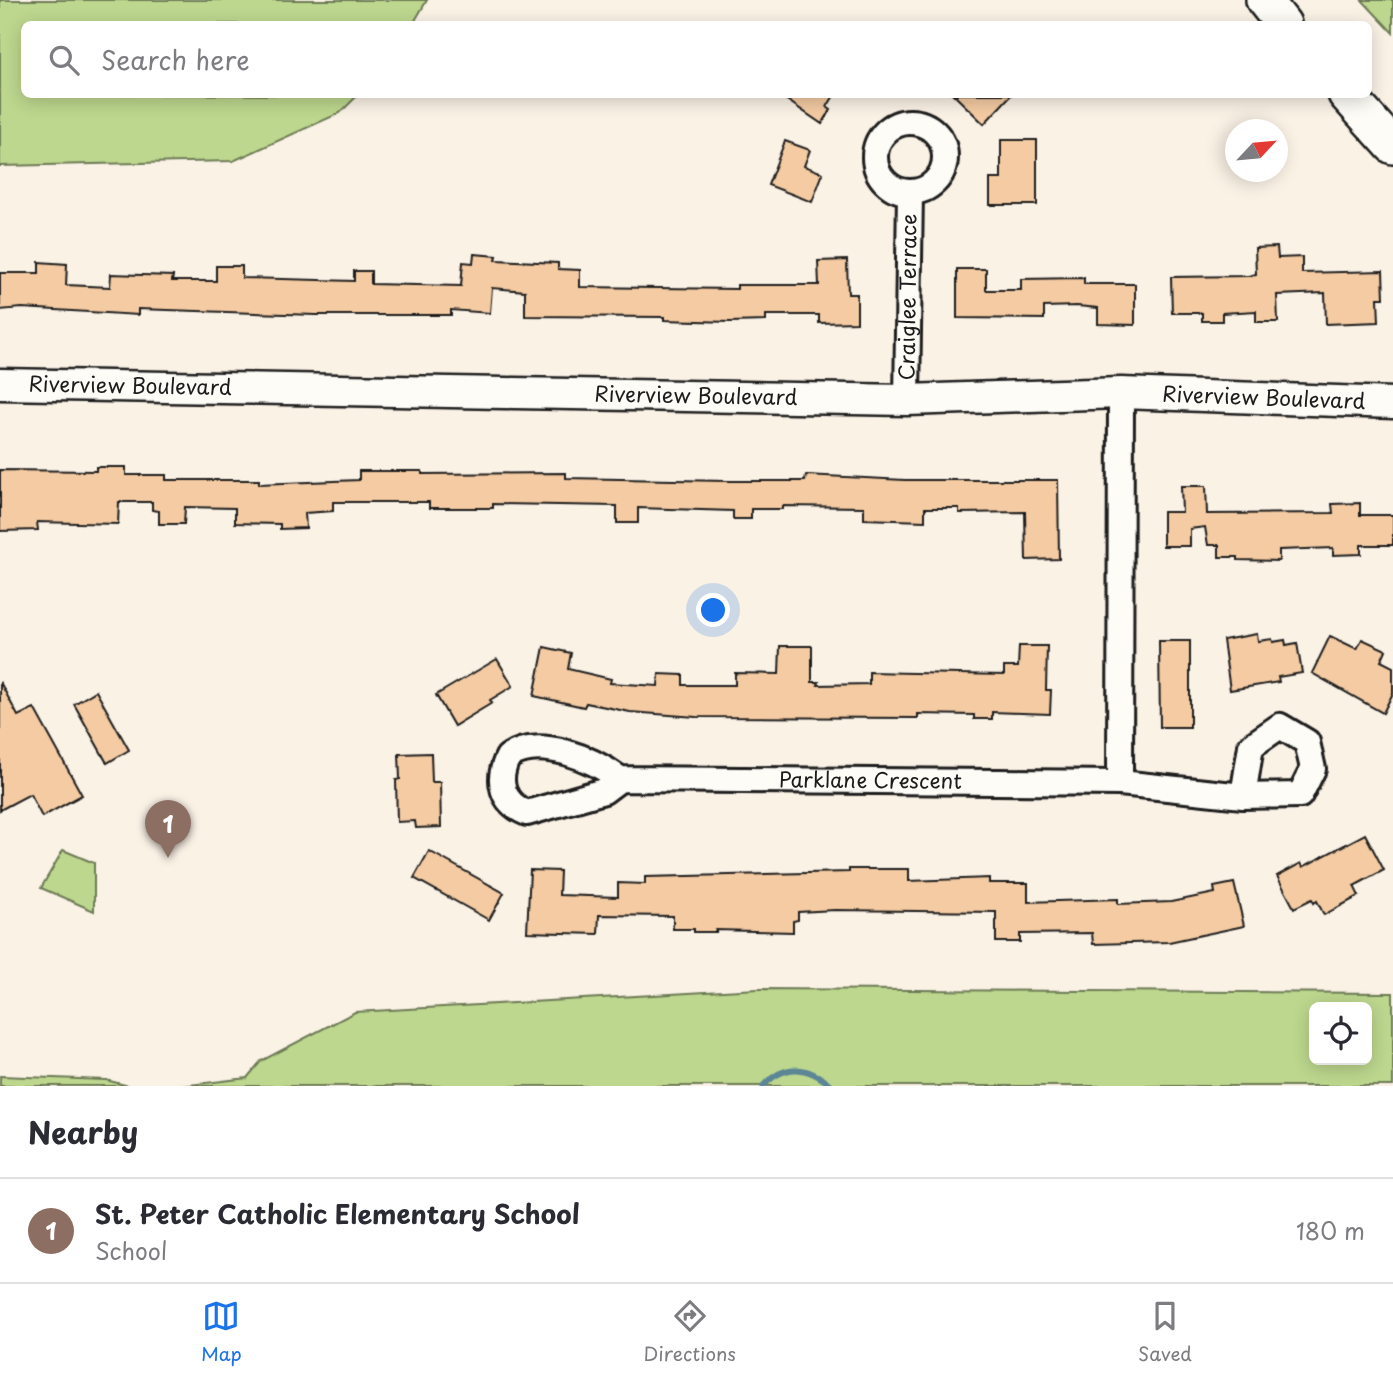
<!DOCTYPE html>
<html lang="en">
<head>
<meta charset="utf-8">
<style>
	:root { --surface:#fff; --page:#f2f2f3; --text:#2b2b33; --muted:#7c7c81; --line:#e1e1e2; --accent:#1a73e8 }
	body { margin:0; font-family:"Playpen Sans",sans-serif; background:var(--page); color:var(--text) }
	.controls { position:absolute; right:21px; bottom:21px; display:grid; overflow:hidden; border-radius:10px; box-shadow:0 4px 18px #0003 }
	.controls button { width:63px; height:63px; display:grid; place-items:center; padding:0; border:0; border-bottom:2px solid var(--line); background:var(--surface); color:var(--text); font:35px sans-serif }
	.compass { position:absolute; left:1225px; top:119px; width:63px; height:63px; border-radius:50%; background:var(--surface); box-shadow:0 4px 18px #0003; rotate:64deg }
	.you { position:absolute; left:714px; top:611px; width:24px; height:24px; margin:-18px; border:5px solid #fff; border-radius:50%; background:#1a73e8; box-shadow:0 0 0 10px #1a73e833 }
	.badge { display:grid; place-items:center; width:46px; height:46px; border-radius:50%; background:var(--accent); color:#fff; font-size:23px; font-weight:700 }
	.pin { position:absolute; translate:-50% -58px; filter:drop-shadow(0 2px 4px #0008) }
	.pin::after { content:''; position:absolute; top:37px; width:24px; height:21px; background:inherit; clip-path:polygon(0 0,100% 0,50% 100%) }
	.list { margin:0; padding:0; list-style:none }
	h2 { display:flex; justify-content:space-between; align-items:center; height:91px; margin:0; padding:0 28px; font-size:30px }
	h2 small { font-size:23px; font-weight:400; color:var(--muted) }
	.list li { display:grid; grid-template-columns:46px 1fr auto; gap:21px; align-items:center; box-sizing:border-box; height:105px; padding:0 28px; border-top:2px solid var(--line) }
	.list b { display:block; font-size:26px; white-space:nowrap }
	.list p { margin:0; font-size:23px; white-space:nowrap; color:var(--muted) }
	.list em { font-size:23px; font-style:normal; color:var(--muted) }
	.icon { flex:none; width:38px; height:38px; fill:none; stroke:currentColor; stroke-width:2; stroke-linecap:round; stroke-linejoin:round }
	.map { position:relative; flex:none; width:1393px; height:1086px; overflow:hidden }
	.search { position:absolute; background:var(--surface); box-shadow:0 4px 18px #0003; left:21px; right:21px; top:21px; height:77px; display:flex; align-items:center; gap:18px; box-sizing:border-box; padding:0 24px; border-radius:10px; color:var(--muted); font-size:26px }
	.sheet { height:196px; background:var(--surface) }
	nav { display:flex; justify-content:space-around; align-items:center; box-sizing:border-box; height:98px; border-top:2px solid var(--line); background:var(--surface); font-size:19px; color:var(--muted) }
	nav a { display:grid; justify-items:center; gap:4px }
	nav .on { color:var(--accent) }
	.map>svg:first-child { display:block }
	.green { fill:#bdd78e; stroke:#6c7a55; stroke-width:2; fill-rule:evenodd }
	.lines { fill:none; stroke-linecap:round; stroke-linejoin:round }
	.stream { stroke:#5b8695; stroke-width:6 }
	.building { fill:#f4cba3; stroke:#1c1c1c; stroke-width:2 }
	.minor-casing { stroke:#1c1c1c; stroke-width:30 }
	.tertiary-casing { stroke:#1c1c1c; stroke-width:35 }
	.secondary-casing { stroke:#1c1c1c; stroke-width:40 }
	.minor { stroke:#fdfcf7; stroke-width:24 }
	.tertiary { stroke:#fdfcf7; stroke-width:30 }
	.secondary { stroke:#fdfcf7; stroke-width:35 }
	.labels { text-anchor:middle; stroke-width:5; stroke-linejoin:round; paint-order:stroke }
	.street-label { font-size:21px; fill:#1c1c1c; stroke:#fdfcf7 }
</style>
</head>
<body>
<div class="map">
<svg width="1393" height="1086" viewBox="0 0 1393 1086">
	<rect width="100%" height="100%" fill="#fbf2e6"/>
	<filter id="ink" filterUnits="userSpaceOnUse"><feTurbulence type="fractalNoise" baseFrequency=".0143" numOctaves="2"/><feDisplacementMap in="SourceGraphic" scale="14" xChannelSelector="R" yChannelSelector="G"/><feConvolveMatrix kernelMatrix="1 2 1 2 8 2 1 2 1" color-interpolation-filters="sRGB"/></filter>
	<g filter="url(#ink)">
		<g class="green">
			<polygon points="0,0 427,0 413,24 24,24 24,94 358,95 340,113 233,161 0,166"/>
			<polygon points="1362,0 1393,0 1393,33"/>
			<polygon points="63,850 94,863 94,911 41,888"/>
			<path d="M758,989l635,4v93h-1212l66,-8 14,-17 94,-49zM1367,1007v53h-53v-53z"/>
			<polygon points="0,1076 106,1080 129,1086 0,1086"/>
		</g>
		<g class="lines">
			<path class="stream" d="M763,1086c23,-24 45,-20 69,0"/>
		</g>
		<g class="building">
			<polygon points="778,94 835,94 827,107 831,110 822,124"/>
			<polygon points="953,94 1012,94 984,124"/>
			<polygon points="1001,140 1037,140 1037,205 990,205 990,179 1001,179"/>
			<polygon points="785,141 810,150 804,166 823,173 812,202 768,185"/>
			<polygon points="1277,247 1278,258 1302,257 1302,273 1383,271 1384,298 1378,298 1379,322 1326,324 1325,293 1277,295 1278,322 1256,322 1256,311 1222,313 1222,321 1202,321 1202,313 1172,313 1171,277 1248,276 1256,274 1255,248"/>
			<polygon points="474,254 497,256 496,260 558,263 558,269 580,270 580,287 737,289 737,285 819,285 818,261 847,260 848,294 857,294 857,322 819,323 819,315 766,315 766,321 730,322 664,320 664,317 525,316 525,291 492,288 490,313 451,310 451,315 316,315 138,309 138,315 22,308 0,310 0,273 39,273 39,262 67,264 66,285 110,287 111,274 173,276 172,281 216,281 216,266 242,266 242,278 354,281 354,271 371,271 371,284 461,286 463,262 473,263"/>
			<polygon points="957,269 986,269 986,290 1021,290 1021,279 1084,278 1084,284 1135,284 1135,325 1098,324 1098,308 1077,306 1044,307 1044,319 957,318"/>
			<polygon points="96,467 126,467 126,475 166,475 166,480 259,480 259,484 359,480 359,471 422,471 422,474 566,473 566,478 728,481 805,481 806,475 905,480 1058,480 1059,559 1026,560 1025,512 959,513 959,508 925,508 925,521 864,519 864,507 783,506 783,509 751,509 751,519 733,519 733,511 638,508 638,523 617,523 617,506 493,504 493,508 429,508 429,502 333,502 333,511 305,513 306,528 280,529 280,524 235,523 235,508 185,507 184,524 159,524 159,511 152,510 152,502 119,502 118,524 37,522 38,530 0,531 0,470 96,471"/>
			<polygon points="1181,486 1206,486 1207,514 1333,513 1332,504 1360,503 1360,515 1393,515 1393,545 1361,545 1361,554 1333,555 1333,548 1279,550 1279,561 1238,560 1238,557 1219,557 1219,545 1208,545 1205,527 1190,529 1190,546 1163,546 1163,512 1182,512"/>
			<polygon points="1257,634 1258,641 1272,639 1273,642 1285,640 1286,645 1297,643 1302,673 1278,677 1279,682 1230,690 1223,640"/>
			<polygon points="1330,636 1357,649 1362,639 1386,650 1381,661 1393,667 1393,693 1383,713 1312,673"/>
			<polygon points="1159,641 1190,641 1190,727 1160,727"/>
			<polygon points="780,646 812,646 812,682 819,682 818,685 869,684 869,672 1004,675 1004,667 1018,667 1019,646 1047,646 1046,690 1051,690 1050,714 992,712 992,719 974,719 974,715 918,714 918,718 696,717 630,712 586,703 584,707 534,696 544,647 571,653 568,669 611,679 610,683 658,686 659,674 683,675 683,685 735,685 735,673 779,674"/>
			<polygon points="497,659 513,686 490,700 492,703 454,726 436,695"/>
			<polygon points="0,682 18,716 34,708 82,795 42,817 30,794 0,810"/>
			<polygon points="96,691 129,750 107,763 74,704"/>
			<polygon points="431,753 432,782 440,782 441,827 416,828 415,821 397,822 396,780 400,779 399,754"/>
			<polygon points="1365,834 1384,870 1354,886 1359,896 1324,915 1317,901 1314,903 1312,899 1294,908 1277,876 1301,863 1303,867"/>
			<polygon points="429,851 504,893 489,920 414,878"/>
			<polygon points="849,869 909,869 909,881 989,878 989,883 1028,883 1028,902 1118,899 1118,904 1171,902 1215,893 1214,887 1234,883 1244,926 1169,942 1093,944 1092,933 1020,934 1020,942 996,942 996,912 835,910 798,912 798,920 793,921 793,932 716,930 716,932 694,932 694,929 673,929 673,916 599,915 598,934 527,932 530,870 560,871 559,895 618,897 618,883 645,884 645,877 849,872"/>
		</g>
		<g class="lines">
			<defs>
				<g id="minor">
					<circle cx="910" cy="157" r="35"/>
					<path id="s1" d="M907,400l3,-208"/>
					<path id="s2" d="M620,779l-16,12 -77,22c-25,-10 -31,-32 -19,-56 31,-22 85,2 112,22l500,4 123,13 57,-1 13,-26 -6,-27 -27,-16 -29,20 -8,50"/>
					<polyline points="1120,783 1121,393"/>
				</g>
				<g id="tertiary">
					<path id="s3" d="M0,384l907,16 214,-7 272,10"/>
				</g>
				<g id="secondary">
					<polyline points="1264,0 1283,24"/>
					<polyline points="1346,94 1393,146"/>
				</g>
			</defs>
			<use href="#minor" class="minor-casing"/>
			<use href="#tertiary" class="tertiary-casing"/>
			<use href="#secondary" class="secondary-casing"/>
			<use href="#minor" class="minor"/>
			<use href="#tertiary" class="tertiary"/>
			<use href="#secondary" class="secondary"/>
		</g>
	</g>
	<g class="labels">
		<g class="street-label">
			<text dy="7" stroke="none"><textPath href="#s1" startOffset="103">Craiglee Terrace</textPath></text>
			<text dy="7" stroke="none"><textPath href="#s3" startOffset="130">Riverview Boulevard</textPath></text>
			<text dy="7" stroke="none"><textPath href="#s3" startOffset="696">Riverview Boulevard</textPath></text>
			<text dy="7" stroke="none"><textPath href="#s3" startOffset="1264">Riverview Boulevard</textPath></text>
			<text dy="7" stroke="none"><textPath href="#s2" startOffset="539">Parklane Crescent</textPath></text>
		</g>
	</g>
</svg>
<div class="controls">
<button><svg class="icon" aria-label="locate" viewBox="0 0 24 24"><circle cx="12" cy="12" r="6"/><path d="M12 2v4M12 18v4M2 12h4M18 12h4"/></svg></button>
</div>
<svg class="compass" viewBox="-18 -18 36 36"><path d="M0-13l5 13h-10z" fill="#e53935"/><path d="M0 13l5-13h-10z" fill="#7c7c81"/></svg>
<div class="you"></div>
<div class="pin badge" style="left:168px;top:858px;background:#8d6e63">1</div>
<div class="search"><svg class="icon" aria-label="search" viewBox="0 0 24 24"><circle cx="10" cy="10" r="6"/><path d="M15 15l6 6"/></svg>Search here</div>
</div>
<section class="sheet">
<h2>Nearby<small></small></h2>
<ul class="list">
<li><span class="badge" style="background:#8d6e63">1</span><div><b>St. Peter Catholic Elementary School</b><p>School</p></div><em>180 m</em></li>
</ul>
</section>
<nav>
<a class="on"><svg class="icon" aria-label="map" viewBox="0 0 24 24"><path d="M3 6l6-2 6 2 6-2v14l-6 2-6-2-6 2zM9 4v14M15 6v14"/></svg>Map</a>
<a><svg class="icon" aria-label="directions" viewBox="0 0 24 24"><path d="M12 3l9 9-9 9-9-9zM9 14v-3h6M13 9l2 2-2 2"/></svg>Directions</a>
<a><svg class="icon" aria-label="saved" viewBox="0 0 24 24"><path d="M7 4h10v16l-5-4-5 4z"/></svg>Saved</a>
</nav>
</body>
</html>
